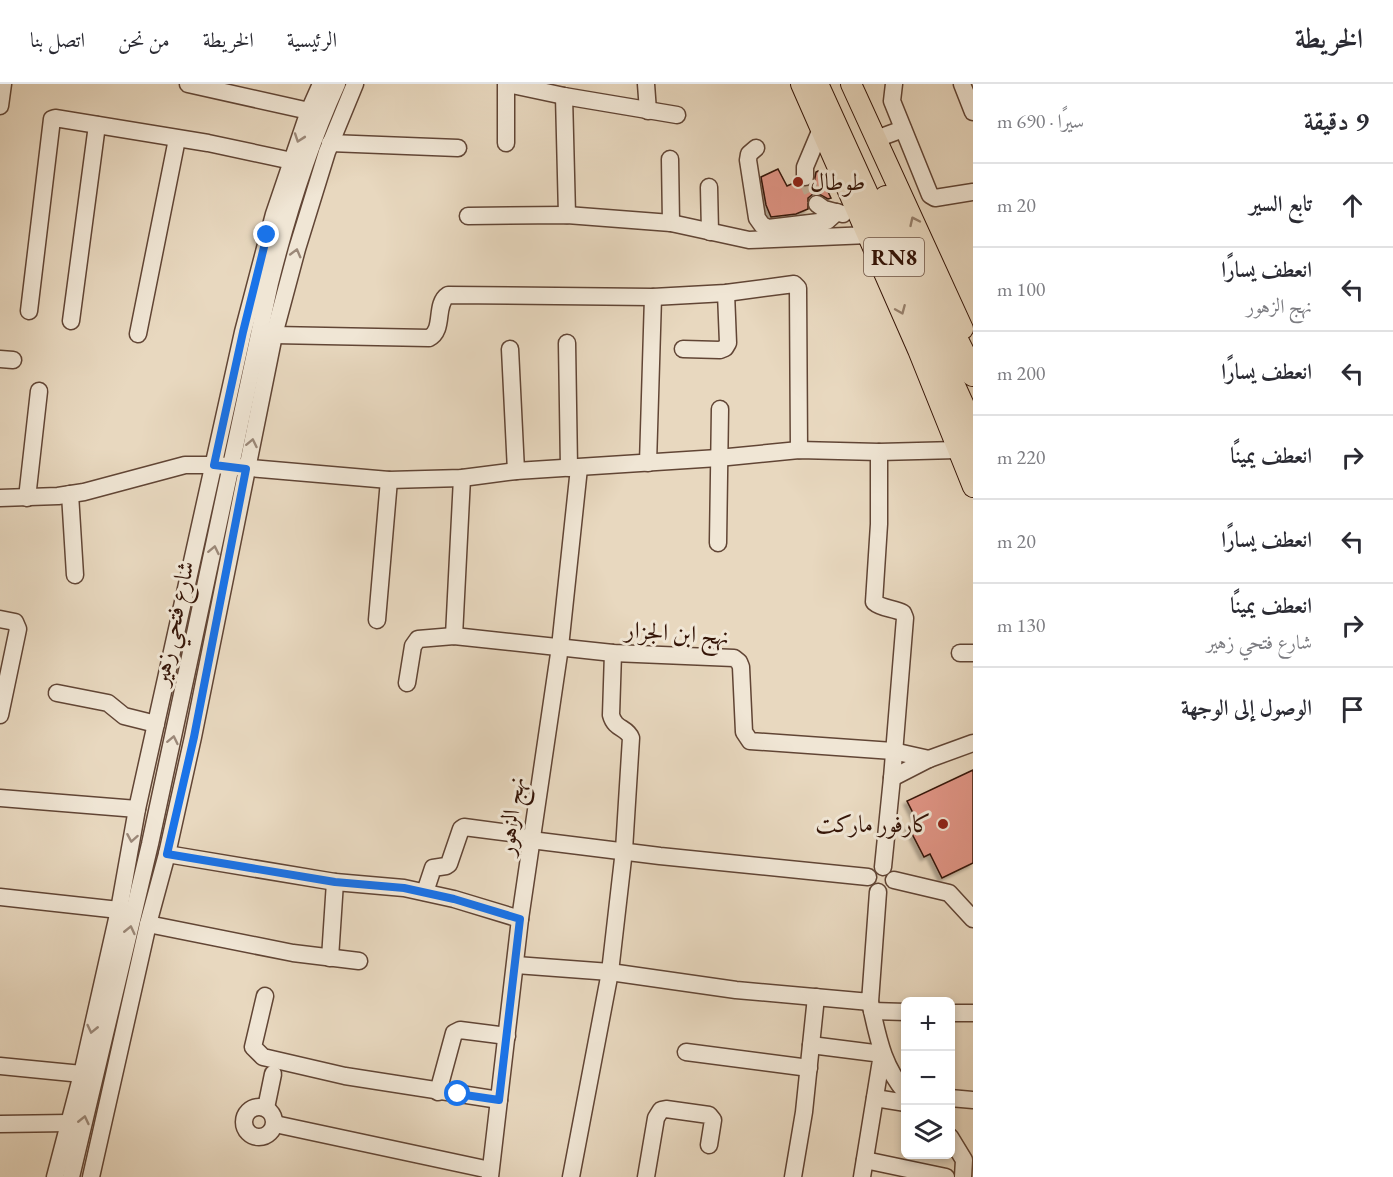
<!DOCTYPE html>
<html lang="ar">
<head>
<meta charset="utf-8">
<style>
	:root { --surface:#fff; --page:#f7f7f7; --text:#2b2b33; --muted:#7c7c81; --line:#e1e1e2 }
	body { margin:0; font-family:"EB Garamond",Amiri,serif; background:var(--page); color:var(--text); direction:rtl }
	.controls { position:absolute; right:18px; bottom:18px; display:grid; overflow:hidden; border-radius:9px; box-shadow:0 3px 9px #0003 }
	.controls button { width:54px; height:54px; display:grid; place-items:center; padding:0; border:0; border-bottom:2px solid var(--line); background:var(--surface); color:var(--text); font:30px sans-serif }
	.stop { position:absolute; width:18px; height:18px; margin:-14px; border:4px solid #1a73e8; border-radius:50%; background:#fff }
	.stop.end { background:#1a73e8; border-color:#fff; box-shadow:0 2px 6px #0008 }
	.list { margin:0; padding:0; list-style:none }
	h2 { display:flex; justify-content:space-between; align-items:center; height:78px; margin:0; padding:0 24px; font-size:26px }
	h2 small { font-size:20px; font-weight:400; color:var(--muted) }
	.list li { display:grid; grid-template-columns:39px 1fr auto; gap:18px; align-items:center; box-sizing:border-box; height:84px; padding:0 24px; border-top:2px solid var(--line) }
	.list b { display:block; font-size:22px; white-space:nowrap }
	.list p { margin:0; font-size:20px; white-space:nowrap; color:var(--muted) }
	.list em { font-size:20px; font-style:normal; color:var(--muted) }
	.icon { flex:none; width:33px; height:33px; fill:none; stroke:currentColor; stroke-width:2; stroke-linecap:round; stroke-linejoin:round }
	.map { position:relative; flex:none; width:973px; height:1093px; overflow:hidden; direction:ltr }
	header { display:flex; align-items:center; gap:36px; box-sizing:border-box; height:84px; padding:0 30px; background:var(--surface); border-bottom:2px solid var(--line) }
	header strong { font-size:28px }
	nav { display:flex; gap:33px; margin-inline-start:auto; font-size:21px }
	main { display:flex }
	aside { flex:1; background:var(--surface) }
	.map>svg:first-child { display:block }
	.building { fill:#e19586; stroke:#341407; stroke-width:1.5; filter:url(#shadow) }
	.lines { fill:none; stroke-linecap:round; stroke-linejoin:round }
	.minor-tunnel { stroke:#c4b19a; stroke-width:16; stroke-dasharray:16 8; stroke-linecap:butt }
	.minor-casing { stroke:#614535; stroke-width:19 }
	.major-casing { stroke:#341407; stroke-width:22 }
	.highway-casing { stroke:#341407; stroke-width:26 }
	.minor { stroke:#f0e6d5; stroke-width:16 }
	.major { stroke:#e8d8bf; stroke-width:20 }
	.highway { stroke:#e8d8bf; stroke-width:24 }
	.oneway { stroke:#9b8878 }
	.oneway2 { stroke:#97806c }
	.route { stroke:#1a73e8; stroke-width:8 }
	.poi-dot { fill:#8f2418; stroke:#f0e6d5; stroke-width:2 }
	.labels { text-anchor:middle; stroke-width:6; stroke-linejoin:round; paint-order:stroke }
	.shield { fill:#f0e6d5; stroke:#6c5345; stroke-width:1.5 }
	.shield-label { font-size:22px; font-weight:bold; fill:#341407 }
	.poi-label { font-size:24px; fill:#341407; stroke:#f0e6d5; text-anchor:start }
	.street-label { font-size:24px; fill:#341407; stroke:#f0e6d5 }
</style>
</head>
<body>
<header>
<strong>الخريطة</strong>
<nav><a>الرئيسية</a><a>الخريطة</a><a>من نحن</a><a>اتصل بنا</a></nav>
</header>
<main>
<aside>
<h2>9 دقيقة<small>سيرًا · 690 m</small></h2>
<ul class="list">
<li><svg class="icon" aria-label="ahead" viewBox="0 0 24 24"><path d="M12 20V5M6 11l6-6 6 6"/></svg><div><b>تابع السير</b></div><em>20 m</em></li>
<li><svg class="icon" aria-label="left" viewBox="0 0 24 24"><path d="M17 20v-9H6M10 6l-5 5 5 5"/></svg><div><b>انعطف يسارًا</b><p>نهج الزهور</p></div><em>100 m</em></li>
<li><svg class="icon" aria-label="left" viewBox="0 0 24 24"><path d="M17 20v-9H6M10 6l-5 5 5 5"/></svg><div><b>انعطف يسارًا</b></div><em>200 m</em></li>
<li><svg class="icon" aria-label="right" viewBox="0 0 24 24"><path d="M7 20v-9h11M14 6l5 5-5 5"/></svg><div><b>انعطف يمينًا</b></div><em>220 m</em></li>
<li><svg class="icon" aria-label="left" viewBox="0 0 24 24"><path d="M17 20v-9H6M10 6l-5 5 5 5"/></svg><div><b>انعطف يسارًا</b></div><em>20 m</em></li>
<li><svg class="icon" aria-label="right" viewBox="0 0 24 24"><path d="M7 20v-9h11M14 6l5 5-5 5"/></svg><div><b>انعطف يمينًا</b><p>شارع فتحي زهير</p></div><em>130 m</em></li>
<li><svg class="icon" aria-label="arrive" viewBox="0 0 24 24"><path d="M6 21V4h12l-3 4 3 4H6"/></svg><div><b>الوصول إلى الوجهة</b></div></li>
</ul>
</aside>
<div class="map">
<svg width="973" height="1093" viewBox="0 0 973 1093">
	<defs>
		<filter id="shadow"><feDropShadow dx="-3.5" dy="3.5" stdDeviation="1.5" flood-color="#0004"/></filter>
	</defs>
	<rect width="100%" height="100%" fill="#e8d8bf"/>
	<filter id="stains"><feTurbulence type="fractalNoise" baseFrequency=".00333" numOctaves="4"/><feColorMatrix values="0 0 0 0 .2 0 0 0 0 .09 0 0 0 0 .02 0 0 0 .5 -.17"/></filter>
	<radialGradient id="worn" r=".72"><stop offset=".6" stop-color="#630" stop-opacity="0"/><stop offset="1" stop-color="#630" stop-opacity=".3"/></radialGradient>
	<g class="building">
		<polygon points="778,85 787,102 796,98 804,103 814,99 816,88 818,87 831,114 828,115 819,110 813,110 808,114 808,125 796,130 771,133 766,121 761,93"/>
		<polygon points="973,686 973,779 942,794 930,770 924,773 908,742 917,737 907,717"/>
	</g>
	<g class="lines">
		<polyline class="minor-tunnel" points="805,93 817,120"/>
		<defs>
			<g id="minor">
				<polyline points="188,0 309,27"/>
				<polyline points="508,0 564,12 677,31"/>
				<polyline points="646,0 648,27"/>
				<polyline points="894,0 892,17 930,111 935,114 973,108"/>
				<polyline points="962,0 973,28"/>
				<polyline points="564,12 567,131"/>
				<polyline points="0,22 3,0"/>
				<polyline points="876,55 903,45"/>
				<polyline points="330,59 458,64"/>
				<polyline points="506,59 506,0"/>
				<polyline points="756,64 749,70 748,76 757,134 762,141 768,144 827,137 837,128"/>
				<polyline points="670,75 671,139"/>
				<polyline points="805,93 805,83 821,45"/>
				<polyline points="709,103 710,148"/>
				<polyline points="817,120 824,125 843,130"/>
				<polyline points="468,132 567,131 671,139 749,156 869,151"/>
				<polyline points="29,227 52,35 55,34 208,59 292,77"/>
				<polyline points="71,237 97,41"/>
				<polyline points="138,250 177,55"/>
				<path d="M274,251l155,3c16,-8 5,-34 19,-43l205,2 73,-4 68,-9 4,4 1,162"/>
				<polyline points="567,259 569,384"/>
				<polyline points="510,265 516,387"/>
				<polyline points="683,265 720,266 725,264 728,259 726,209"/>
				<polyline points="0,275 13,276"/>
				<path d="M879,368v72l-5,78c8,7 20,6 29,11l2,5 -13,160 -9,89"/>
				<polyline points="648,379 653,213"/>
				<polyline points="70,410 75,491"/>
				<polyline points="0,414 58,412 84,408 185,381 215,381 389,396 462,394 516,387 718,374 799,366 879,368 957,366"/>
				<polyline points="27,414 39,307"/>
				<polyline points="718,459 720,325"/>
				<polyline points="0,535 15,538 18,545 0,631"/>
				<polyline points="377,536 389,396"/>
				<polyline points="454,552 462,394"/>
				<polyline points="960,569 973,569"/>
				<polyline points="407,599 413,562 418,555 454,552 613,569 734,574 739,578 741,583 744,648 750,657 893,667 929,675"/>
				<polyline points="57,609 108,619 124,632 156,640"/>
				<polyline points="892,694 929,675 973,659"/>
				<polyline points="0,714 137,725"/>
				<polyline points="531,756 660,772 868,793"/>
				<polyline points="167,770 335,798 404,804 454,815 520,835"/>
				<polyline points="894,796 949,809 973,835"/>
				<polyline points="425,808 433,784 446,782 449,780 461,745 464,743 518,750"/>
				<polyline points="0,813 119,826"/>
				<polyline points="148,840 293,869 359,877"/>
				<polyline points="330,874 335,798"/>
				<polyline points="516,881 610,888 736,906 870,918 878,808"/>
				<polyline points="265,912 253,963 263,973 345,992 499,1016"/>
				<path d="M870,918c8,35 12,63 36,91"/>
				<polyline points="872,927 906,928"/>
				<polyline points="950,929 973,929"/>
				<polyline points="811,961 882,970 862,1093"/>
				<polyline points="686,968 809,984"/>
				<polyline points="0,982 82,990"/>
				<polyline points="438,1008 454,949 460,946 507,952"/>
				<polyline points="875,1014 906,1019"/>
				<polyline points="950,1014 973,1016"/>
				<circle cx="259" cy="1038" r="15"/>
				<polyline points="266,1024 273,990"/>
				<polyline points="0,1040 69,1039"/>
				<polyline points="275,1040 490,1086"/>
				<polyline points="950,1053 964,1076 963,1093"/>
				<polyline points="865,1076 946,1093"/>
				<polyline points="55,1093 82,990 119,826 137,725 243,248 274,130 309,27 321,0"/>
				<path d="M71,1093l79,-333 120,-561c17,-68 38,-135 67,-199"/>
				<polyline points="91,1093 148,840 167,770 193,653 274,251 297,165 327,68 355,0"/>
				<polyline points="490,1093 520,835 560,563 579,384"/>
				<path d="M571,1093l39,-205 14,-122 7,-112c-4,-11 -16,-8 -20,-23l2,-62"/>
				<polyline points="646,1093 656,1034 661,1026 666,1025 709,1031 713,1036 709,1061"/>
				<polyline points="793,1093 804,1028 816,913"/>
			</g>
			<g id="major">
				<polyline points="801,0 918,266 973,403"/>
				<polyline points="851,0 963,245"/>
			</g>
			<g id="highway">
				<polyline points="816,0 973,346"/>
				<polyline points="886,114 927,205"/>
				<polyline points="923,190 973,290"/>
				<polyline points="955,332 973,375"/>
			</g>
		</defs>
		<use href="#minor" class="minor-casing"/>
		<use href="#major" class="major-casing"/>
		<use href="#highway" class="highway-casing"/>
		<use href="#minor" class="minor"/>
		<use href="#major" class="major"/>
		<use href="#highway" class="highway"/>
	</g>
	<defs><path id="oneway-chevron" d="M-2-3.5L2.5 0L-2 3.5" fill="none" stroke-width="1.6" stroke-linecap="round" stroke-linejoin="round" transform="scale(1.5)"/></defs>
	<g class="oneway">
		<use href="#oneway-chevron" transform="translate(299 54) rotate(109)"/>
		<use href="#oneway-chevron" transform="translate(296 169) rotate(-75)"/>
		<use href="#oneway-chevron" transform="translate(252 359) rotate(-78)"/>
		<use href="#oneway-chevron" transform="translate(214 466) rotate(-78)"/>
		<use href="#oneway-chevron" transform="translate(173 656) rotate(-78)"/>
		<use href="#oneway-chevron" transform="translate(132 754) rotate(100)"/>
		<use href="#oneway-chevron" transform="translate(130 846) rotate(-77)"/>
		<use href="#oneway-chevron" transform="translate(92 945) rotate(103)"/>
		<use href="#oneway-chevron" transform="translate(84 1036) rotate(-77)"/>
	</g>
	<g class="oneway2">
		<use href="#oneway-chevron" transform="translate(914 137) rotate(-115)"/>
		<use href="#oneway-chevron" transform="translate(901 226) rotate(67)"/>
	</g>
	<g class="lines">
		<polyline class="route" points="267,151 243,248 214,381 246,385 194,653 167,770 335,798 404,804 454,815 520,835 499,1016 458,1010"/>
	</g>
	<g class="poi-dot">
		<circle cx="798" cy="98" r="6"/>
		<circle cx="943" cy="740" r="6"/>
	</g>
	<g class="labels">
		<rect class="shield" x="864" y="154" width="60" height="38" rx="4.5"/>
		<g class="shield-label">
			<text x="894" y="181">RN8</text>
		</g>
		<g class="poi-label">
			<text x="810" y="106">طوطال</text>
			<text x="931" y="748" text-anchor="end">كارفور ماركت</text>
		</g>
		<g class="street-label">
			<text transform="translate(173 539) rotate(-78)" y="8">شارع فتحي زهير</text>
			<text transform="translate(677 549) rotate(4)" y="8">نهج ابن الجزار</text>
			<text transform="translate(511 732) rotate(-82)" y="8">نهج الزهور</text>
		</g>
	</g>
	<rect width="100%" height="100%" filter="url(#stains)"/>
	<rect width="100%" height="100%" fill="url(#worn)"/>
</svg>
<div class="controls">
<button>+</button>
<button>−</button>
<button><svg class="icon" aria-label="layers" viewBox="0 0 24 24"><path d="M12 4l9 5-9 5-9-5zM3 14l9 5 9-5"/></svg></button>
</div>
<div class="stop" style="left:458px;top:1010px"></div>
<div class="stop end" style="left:267px;top:151px"></div>
</div>
</main>
</body>
</html>
